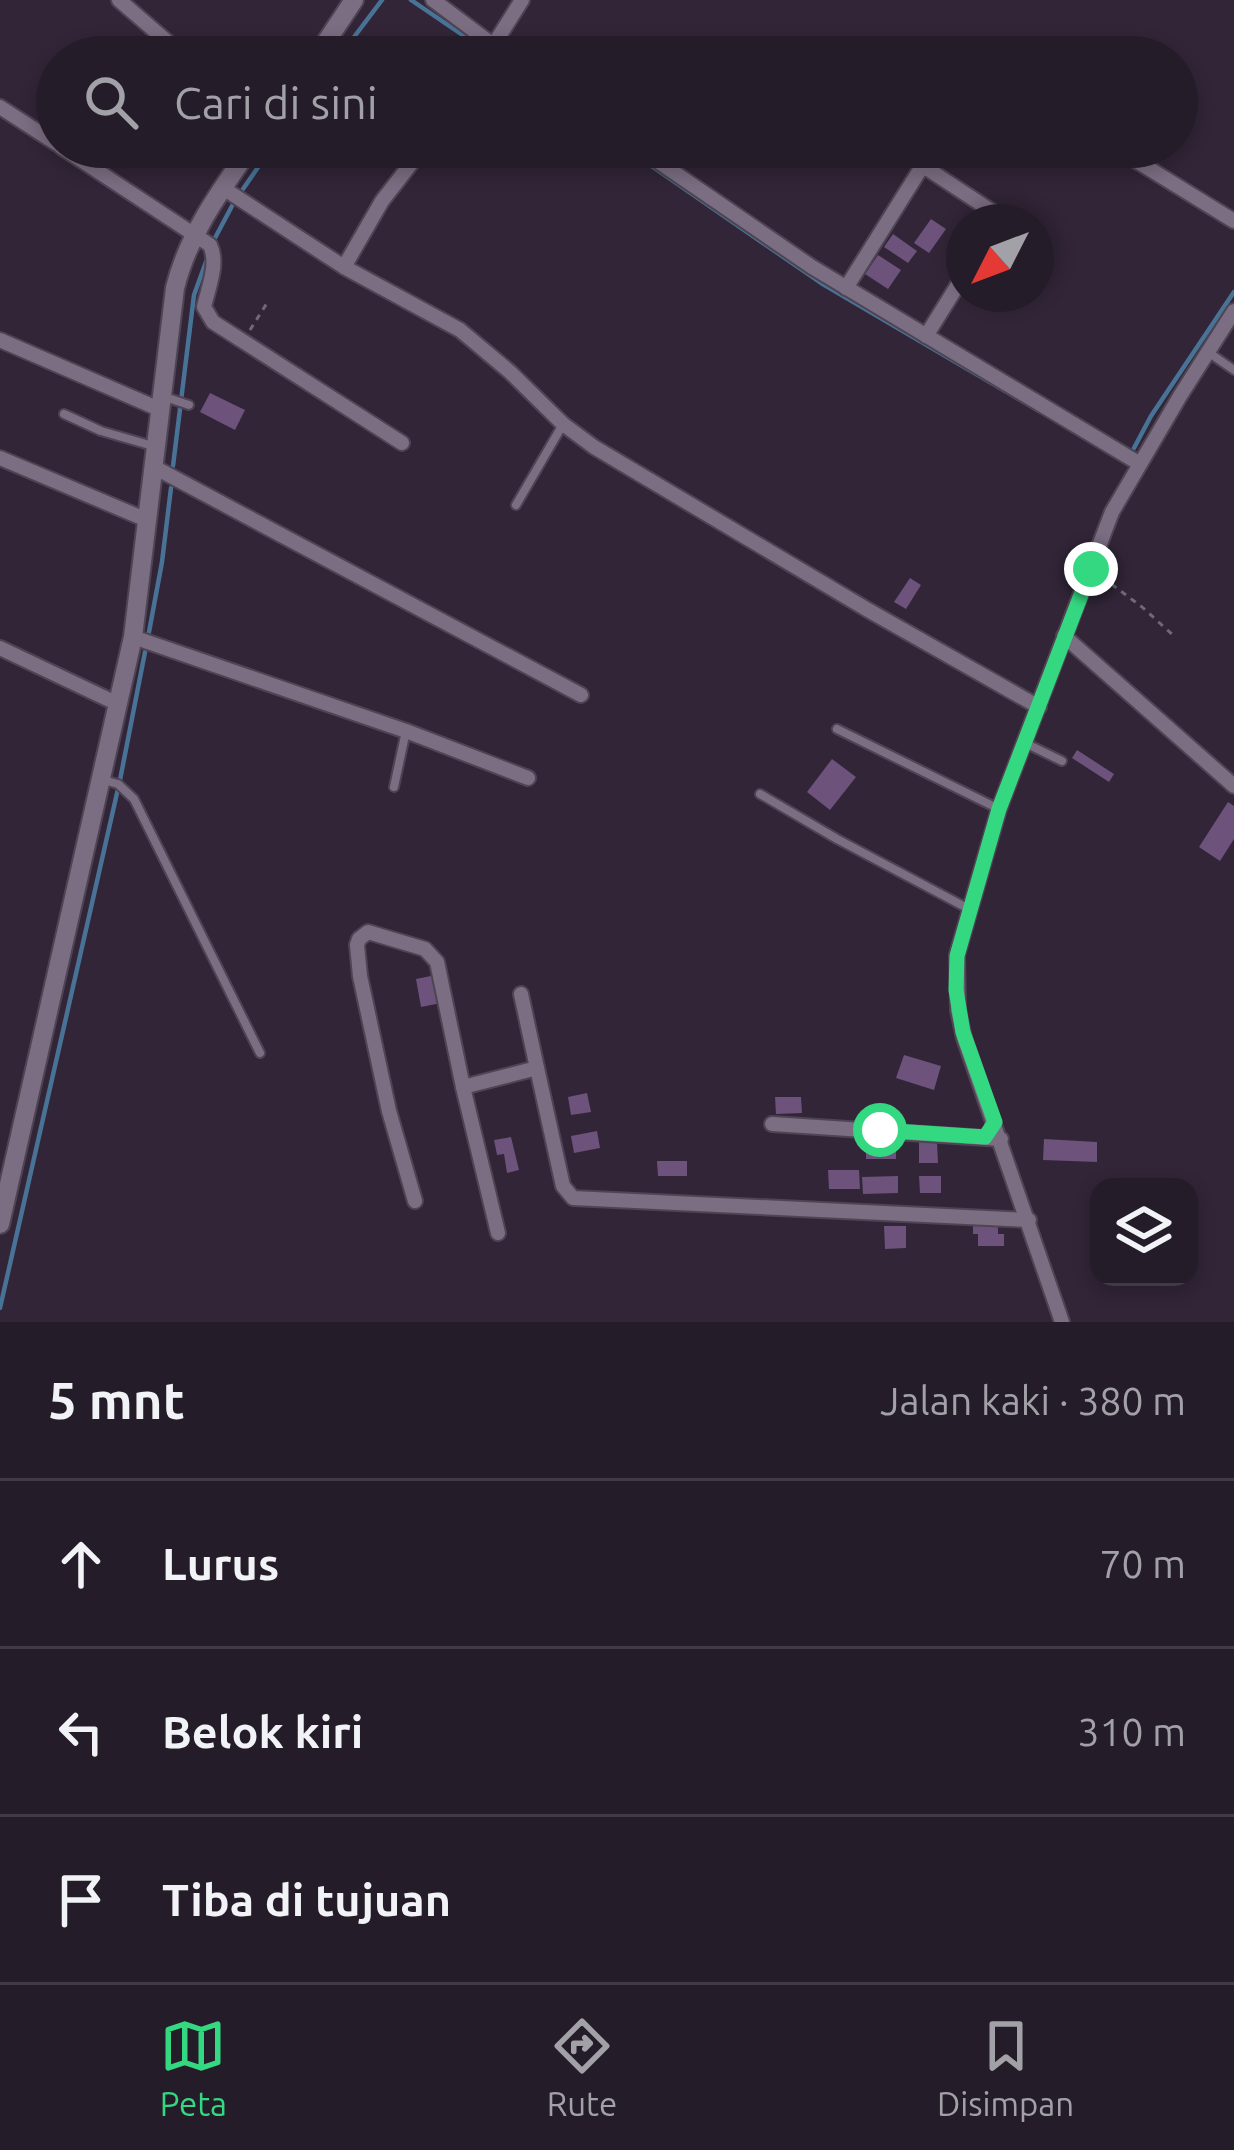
<!DOCTYPE html>
<html lang="id">
<head>
<meta charset="utf-8">
<style>
	:root { --surface:#251c29; --page:#2d2531; --text:#f1f3f6; --muted:#a3a1a8; --line:#423a46; --accent:#34d881 }
	body { margin:0; font-family:Ubuntu,sans-serif; background:var(--page); color:var(--text) }
	.controls { position:absolute; right:36px; bottom:36px; display:grid; overflow:hidden; border-radius:24px; box-shadow:0 6px 18px #0003 }
	.controls button { width:108px; height:108px; display:grid; place-items:center; padding:0; border:0; border-bottom:3px solid var(--line); background:var(--surface); color:var(--text); font:60px sans-serif }
	.compass { position:absolute; left:946px; top:204px; width:108px; height:108px; border-radius:50%; background:var(--surface); box-shadow:0 6px 18px #0003; rotate:228deg }
	.stop { position:absolute; width:36px; height:36px; margin:-27px; border:9px solid #34d881; border-radius:50%; background:#fff }
	.stop.end { background:#34d881; border-color:#fff; box-shadow:0 3px 12px #0008 }
	.list { margin:0; padding:0; list-style:none }
	h2 { display:flex; justify-content:space-between; align-items:center; height:156px; margin:0; padding:0 48px; font-size:51px }
	h2 small { font-size:39px; font-weight:400; color:var(--muted) }
	.list li { display:grid; grid-template-columns:78px 1fr auto; gap:36px; align-items:center; box-sizing:border-box; height:168px; padding:0 48px; border-top:3px solid var(--line) }
	.list b { display:block; font-size:45px; white-space:nowrap }
	.list em { font-size:39px; font-style:normal; color:var(--muted) }
	.icon { flex:none; width:66px; height:66px; fill:none; stroke:currentColor; stroke-width:2; stroke-linecap:round; stroke-linejoin:round }
	.map { position:relative; flex:none; width:1234px; height:1322px; overflow:hidden }
	.search { position:absolute; background:var(--surface); box-shadow:0 6px 18px #0003; left:36px; right:36px; top:36px; height:132px; display:flex; align-items:center; gap:30px; box-sizing:border-box; padding:0 42px; border-radius:66px; color:var(--muted); font-size:45px }
	.sheet { height:660px; background:var(--surface) }
	nav { display:flex; justify-content:space-around; align-items:center; box-sizing:border-box; height:168px; border-top:3px solid var(--line); background:var(--surface); font-size:33px; color:var(--muted) }
	nav a { display:grid; justify-items:center; gap:6px }
	nav .on { color:var(--accent) }
	.map>svg:first-child { display:block }
	.lines { fill:none; stroke-linecap:round; stroke-linejoin:round }
	.stream { stroke:#497396; stroke-width:4.5 }
	.building { fill:#6d527c }
	.service-casing { stroke:#4e4453; stroke-width:12 }
	.minor-casing { stroke:#4e4453; stroke-width:18 }
	.tertiary-casing { stroke:#4e4453; stroke-width:22 }
	.path { stroke:#716777; stroke-width:3; stroke-dasharray:6 6; stroke-linecap:butt }
	.service { stroke:#7b6d82; stroke-width:8 }
	.minor { stroke:#7b6d82; stroke-width:14 }
	.tertiary { stroke:#7b6d82; stroke-width:18 }
	.route { stroke:#34d881; stroke-width:15 }
</style>
</head>
<body>
<div class="map">
<svg width="1234" height="1322" viewBox="0 0 1234 1322">
	<rect width="100%" height="100%" fill="#312537"/>
	<g class="lines">
		<g class="stream">
			<polyline points="411,0 495,57"/>
			<polyline points="339,57 382,0"/>
			<polyline points="624,147 821,283 1039,411"/>
			<polyline points="243,189 272,147"/>
			<polyline points="215,238 232,206"/>
			<polyline points="1134,448 1151,416 1234,292"/>
			<polyline points="173,466 194,295 207,259"/>
			<polyline points="149,632 162,562 171,488"/>
			<polyline points="0,1308 120,780 145,652"/>
		</g>
	</g>
	<g class="building">
		<polygon points="931,219 946,229 929,253 914,243"/>
		<polygon points="893,234 917,251 908,263 884,247"/>
		<polygon points="878,255 901,270 888,289 865,274"/>
		<polygon points="210,393 245,410 235,430 200,412"/>
		<polygon points="910,578 921,585 906,609 894,602"/>
		<polygon points="1077,750 1114,774 1109,782 1072,758"/>
		<polygon points="832,759 856,777 830,810 807,792"/>
		<polygon points="1228,802 1234,806 1234,839 1220,861 1199,847"/>
		<polygon points="436,975 441,1003 421,1007 416,979"/>
		<polygon points="904,1055 941,1066 934,1090 896,1078"/>
		<polygon points="587,1093 591,1112 571,1115 568,1097"/>
		<polygon points="775,1097 801,1097 802,1113 776,1114"/>
		<polygon points="597,1131 600,1148 574,1153 571,1136"/>
		<polygon points="511,1137 519,1170 507,1173 504,1154 497,1155 494,1140"/>
		<polygon points="1044,1139 1097,1142 1097,1162 1043,1160"/>
		<polygon points="919,1142 937,1142 938,1163 919,1163"/>
		<rect x="866" y="1143" width="30" height="16"/>
		<polygon points="657,1161 687,1161 687,1176 658,1176"/>
		<polygon points="828,1170 859,1170 860,1189 829,1189"/>
		<polygon points="898,1176 898,1193 863,1194 862,1177"/>
		<polygon points="919,1176 941,1176 941,1193 920,1193"/>
		<polygon points="998,1222 998,1234 1004,1234 1004,1246 978,1246 978,1234 973,1234 973,1223"/>
		<polygon points="884,1226 906,1226 906,1248 885,1249"/>
	</g>
	<g class="lines">
		<defs>
			<g id="service">
				<polyline points="1208,352 1234,370"/>
				<polyline points="162,396 189,405"/>
				<polyline points="64,414 101,431 153,446"/>
				<polyline points="516,505 562,426"/>
				<polyline points="837,729 997,808"/>
				<polyline points="1025,743 1062,761"/>
				<polyline points="103,780 118,784 134,799 260,1053"/>
				<polyline points="394,787 406,731"/>
				<polyline points="760,794 837,839 969,909"/>
			</g>
			<g id="minor">
				<polyline points="119,0 185,57"/>
				<polyline points="433,0 509,57"/>
				<polyline points="486,57 522,0"/>
				<polyline points="0,107 57,144"/>
				<path d="M61,147l149,98c9,19 -2,43 -6,62l9,15 189,121"/>
				<polyline points="637,147 812,267 1140,464"/>
				<polyline points="1114,147 1234,221"/>
				<polyline points="902,152 993,212 998,217 997,222"/>
				<polyline points="223,188 344,267 460,330 510,372 563,424 594,447 868,610 1039,707"/>
				<polyline points="344,267 382,201 424,147"/>
				<polyline points="846,288 923,165"/>
				<polyline points="926,336 964,275"/>
				<polyline points="0,340 159,409"/>
				<polyline points="0,458 147,520"/>
				<polyline points="152,466 581,695"/>
				<polyline points="1064,636 1234,786"/>
				<polyline points="133,637 406,731 528,778"/>
				<polyline points="0,648 118,704"/>
				<polyline points="521,994 537,1068"/>
				<polyline points="463,1087 537,1068 563,1186 573,1198 1029,1220"/>
				<polyline points="772,1124 1001,1139"/>
				<polyline points="415,1201 389,1111 360,976 357,945 359,939 368,932 425,949 437,962 463,1087 498,1233"/>
				<polyline points="1062,1322 964,1038 958,1010 957,955 999,809 1112,512 1180,396 1234,311"/>
			</g>
			<g id="tertiary">
				<polyline points="316,57 354,0"/>
				<path d="M0,1224l133,-587 42,-349c13,-53 45,-97 76,-141"/>
			</g>
		</defs>
		<use href="#service" class="service-casing"/>
		<use href="#minor" class="minor-casing"/>
		<use href="#tertiary" class="tertiary-casing"/>
		<g class="path">
			<polyline points="250,330 267,303"/>
			<polyline points="1102,577 1142,607 1173,635"/>
		</g>
		<use href="#service" class="service"/>
		<use href="#minor" class="minor"/>
		<use href="#tertiary" class="tertiary"/>
	</g>
	<g class="lines">
		<polyline class="route" points="880,1130 985,1137 995,1122 963,1032 956,990 957,956 999,809 1091,569"/>
	</g>
</svg>
<div class="controls">
<button><svg class="icon" aria-label="layers" viewBox="0 0 24 24"><path d="M12 4l9 5-9 5-9-5zM3 14l9 5 9-5"/></svg></button>
</div>
<svg class="compass" viewBox="-18 -18 36 36"><path d="M0-13l5 13h-10z" fill="#e53935"/><path d="M0 13l5-13h-10z" fill="#a3a1a8"/></svg>
<div class="stop" style="left:880px;top:1130px"></div>
<div class="stop end" style="left:1091px;top:569px"></div>
<div class="search"><svg class="icon" aria-label="search" viewBox="0 0 24 24"><circle cx="10" cy="10" r="6"/><path d="M15 15l6 6"/></svg>Cari di sini</div>
</div>
<section class="sheet">
<h2>5 mnt<small>Jalan kaki · 380 m</small></h2>
<ul class="list">
<li><svg class="icon" aria-label="ahead" viewBox="0 0 24 24"><path d="M12 20V5M6 11l6-6 6 6"/></svg><div><b>Lurus</b></div><em>70 m</em></li>
<li><svg class="icon" aria-label="left" viewBox="0 0 24 24"><path d="M17 20v-9H6M10 6l-5 5 5 5"/></svg><div><b>Belok kiri</b></div><em>310 m</em></li>
<li><svg class="icon" aria-label="arrive" viewBox="0 0 24 24"><path d="M6 21V4h12l-3 4 3 4H6"/></svg><div><b>Tiba di tujuan</b></div></li>
</ul>
</section>
<nav>
<a class="on"><svg class="icon" aria-label="map" viewBox="0 0 24 24"><path d="M3 6l6-2 6 2 6-2v14l-6 2-6-2-6 2zM9 4v14M15 6v14"/></svg>Peta</a>
<a><svg class="icon" aria-label="directions" viewBox="0 0 24 24"><path d="M12 3l9 9-9 9-9-9zM9 14v-3h6M13 9l2 2-2 2"/></svg>Rute</a>
<a><svg class="icon" aria-label="saved" viewBox="0 0 24 24"><path d="M7 4h10v16l-5-4-5 4z"/></svg>Disimpan</a>
</nav>
</body>
</html>
